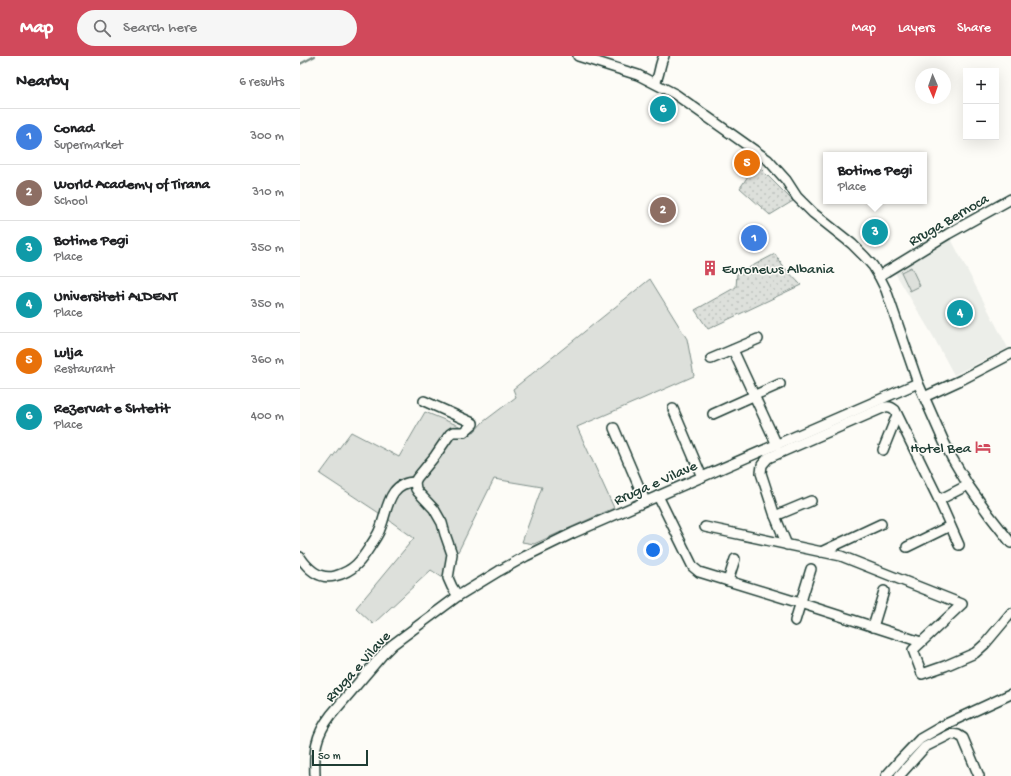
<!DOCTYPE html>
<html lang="en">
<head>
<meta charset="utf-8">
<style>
	:root { --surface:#fff; --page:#f6f6f6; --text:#202124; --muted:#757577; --line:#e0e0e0; --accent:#d1495b }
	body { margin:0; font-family:"Gochi Hand",sans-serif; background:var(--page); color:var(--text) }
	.controls { position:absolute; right:12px; top:12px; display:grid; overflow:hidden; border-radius:0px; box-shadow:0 4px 16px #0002 }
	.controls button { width:36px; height:36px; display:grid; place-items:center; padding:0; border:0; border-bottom:1px solid var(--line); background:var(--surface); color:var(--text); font:20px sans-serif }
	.compass { position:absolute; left:615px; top:12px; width:36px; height:36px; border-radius:50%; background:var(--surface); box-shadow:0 4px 16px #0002; rotate:178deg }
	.scale { position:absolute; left:12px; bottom:10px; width:56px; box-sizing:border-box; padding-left:4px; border:2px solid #1f3d34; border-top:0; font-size:11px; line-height:14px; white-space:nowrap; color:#1f3d34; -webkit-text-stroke:3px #fdfcf7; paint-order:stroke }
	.you { position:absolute; left:353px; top:494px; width:14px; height:14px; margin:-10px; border:3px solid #fff; border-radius:50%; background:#1a73e8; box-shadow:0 0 0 6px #1a73e833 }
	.badge { display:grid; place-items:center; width:26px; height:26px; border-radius:50%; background:var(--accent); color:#fff; font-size:13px; font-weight:700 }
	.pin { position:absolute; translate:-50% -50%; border:2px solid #fff; box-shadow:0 1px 4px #0006 }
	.popup { position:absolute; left:523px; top:96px; width:104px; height:52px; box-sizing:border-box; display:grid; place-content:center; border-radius:0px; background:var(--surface); filter:drop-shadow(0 1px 3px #0005); font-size:13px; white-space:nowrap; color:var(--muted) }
	.popup b { font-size:15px; color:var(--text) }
	.popup::after { content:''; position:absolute; left:50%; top:100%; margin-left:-8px; border:8px solid transparent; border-top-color:var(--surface) }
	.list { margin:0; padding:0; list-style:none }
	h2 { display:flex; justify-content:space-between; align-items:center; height:52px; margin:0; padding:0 16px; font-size:17px }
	h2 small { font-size:13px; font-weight:400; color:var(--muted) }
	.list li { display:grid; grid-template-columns:26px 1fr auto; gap:12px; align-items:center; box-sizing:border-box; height:56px; padding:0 16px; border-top:1px solid var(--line) }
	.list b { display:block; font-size:15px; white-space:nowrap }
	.list p { margin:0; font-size:13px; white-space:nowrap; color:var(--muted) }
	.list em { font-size:13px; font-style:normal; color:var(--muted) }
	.icon { flex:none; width:22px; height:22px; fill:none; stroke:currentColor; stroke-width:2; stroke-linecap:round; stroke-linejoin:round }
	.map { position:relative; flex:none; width:711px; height:720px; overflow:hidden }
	header { display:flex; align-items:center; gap:24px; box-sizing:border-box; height:56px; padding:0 20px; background:var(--accent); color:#fff }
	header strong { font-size:19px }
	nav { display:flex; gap:22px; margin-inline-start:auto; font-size:14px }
	.search { width:280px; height:36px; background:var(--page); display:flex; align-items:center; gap:10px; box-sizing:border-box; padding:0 14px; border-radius:22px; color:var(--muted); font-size:15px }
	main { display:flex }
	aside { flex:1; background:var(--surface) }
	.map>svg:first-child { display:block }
	.built { fill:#eceee9 }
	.grass { fill:#dde0db; stroke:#7e8e88 }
	.park { fill:url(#park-dots); stroke:#7e8e88 }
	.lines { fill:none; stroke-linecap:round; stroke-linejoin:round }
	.stream { stroke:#75877f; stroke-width:2 }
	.minor-casing { stroke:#1f3d34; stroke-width:12 }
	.minor { stroke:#fdfcf7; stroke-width:9 }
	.labels { text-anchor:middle; stroke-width:3; stroke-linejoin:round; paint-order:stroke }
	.street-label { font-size:15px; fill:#1f3d34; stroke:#fdfcf7 }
	.poi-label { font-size:15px; fill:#1f3d34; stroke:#fdfcf7; text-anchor:start }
</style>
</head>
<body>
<header>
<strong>Map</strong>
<div class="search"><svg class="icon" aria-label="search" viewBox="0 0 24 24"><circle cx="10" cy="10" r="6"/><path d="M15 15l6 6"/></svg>Search here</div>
<nav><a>Map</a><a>Layers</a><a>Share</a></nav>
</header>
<main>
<aside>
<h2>Nearby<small>6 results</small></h2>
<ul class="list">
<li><span class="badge" style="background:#3f7fe0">1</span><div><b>Conad</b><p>Supermarket</p></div><em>300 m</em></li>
<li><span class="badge" style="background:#8d6e63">2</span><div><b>World Academy of Tirana</b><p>School</p></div><em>310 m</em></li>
<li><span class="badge" style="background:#0f9aa8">3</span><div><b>Botime Pegi</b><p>Place</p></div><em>350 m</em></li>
<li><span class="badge" style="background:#0f9aa8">4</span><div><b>Universiteti ALDENT</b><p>Place</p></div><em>350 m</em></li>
<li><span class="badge" style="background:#e8710a">5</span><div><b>Lulja</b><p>Restaurant</p></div><em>360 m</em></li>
<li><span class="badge" style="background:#0f9aa8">6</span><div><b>Rezervat e Shtetit</b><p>Place</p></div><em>400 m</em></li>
</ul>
</aside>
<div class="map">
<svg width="711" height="720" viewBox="0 0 711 720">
	<defs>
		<pattern id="park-dots" width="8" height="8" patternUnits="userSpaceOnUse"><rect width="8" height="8" fill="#dde0db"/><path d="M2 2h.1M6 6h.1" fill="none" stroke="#bdc1bd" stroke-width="1.8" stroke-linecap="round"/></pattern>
	</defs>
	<rect width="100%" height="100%" fill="#fdfcf7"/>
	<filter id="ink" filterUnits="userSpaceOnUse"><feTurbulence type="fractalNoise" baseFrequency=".025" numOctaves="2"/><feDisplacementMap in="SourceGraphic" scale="8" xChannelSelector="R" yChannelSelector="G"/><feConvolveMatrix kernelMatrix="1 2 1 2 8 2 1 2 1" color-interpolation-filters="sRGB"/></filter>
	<g filter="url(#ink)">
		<polygon class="built" points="650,181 708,292 654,319 633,280 594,215"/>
		<g class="grass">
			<polygon points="611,211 620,230 610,235 601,216"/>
			<polygon points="350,223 387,283 394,320 342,343 277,371 314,452 234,488 222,486 242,431 194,423 160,492 143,522 131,514 73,568 56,552 114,482 82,459 20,418 51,376 99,401 125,356 174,376 183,366 216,341 213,333"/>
		</g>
		<g class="park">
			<polygon points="456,108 493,145 470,159 440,132"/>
			<polygon points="475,198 482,209 501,229 408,273 395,254 436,231 437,218"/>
		</g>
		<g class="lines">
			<polyline class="stream" points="0,8 15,0"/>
			<defs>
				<g id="minor">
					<polyline points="278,0 338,19 375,38 468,104 486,124 497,141 513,157 552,188 565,201 573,210 579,220 586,234 618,327 644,386 652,402 668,429 690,460 711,487"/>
					<path d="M355,27c5,-8 4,-18 9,-27"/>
					<polyline points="579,220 648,178 711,143"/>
					<polyline points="433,294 477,389"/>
					<polyline points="411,303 458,283"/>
					<polyline points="624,341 661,324 711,298"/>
					<polyline points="124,345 173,367 173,368 164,376 153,376 150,378 135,400 117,422 115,426 116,433 118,436 134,453 142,467 145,478 152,498 148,522 152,531 158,540"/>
					<polyline points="373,353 402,421"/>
					<polyline points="413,358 480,328"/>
					<polyline points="314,372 345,445"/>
					<polyline points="583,394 597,359"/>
					<polyline points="358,440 390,505 393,511 399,516 500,547 621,586"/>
					<polyline points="639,444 668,429"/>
					<polyline points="475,460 511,445"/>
					<polyline points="405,471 541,500 662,548 613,594 622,618 645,610 675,597 685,588 711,557"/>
					<path d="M487,489l-12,-29 -14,-43 1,-8 6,-7 117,-51c4,-1 7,0 10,3l44,90 20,45"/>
					<polyline points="607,491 650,470"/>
					<polyline points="521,496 581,468"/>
					<path d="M0,501c8,12 19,23 35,19 19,-5 26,-15 36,-31 3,-5 7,-10 9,-16 5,-11 6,-26 14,-37 5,-7 13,-10 21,-10"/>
					<polyline points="428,525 435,503"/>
					<polyline points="495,565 511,513"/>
					<polyline points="573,571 584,535"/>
					<path d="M15,720c-1,-26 0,-40 16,-61l52,-61 9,-9 66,-49 41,-25 27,-15 47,-23 345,-150"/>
					<polyline points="586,720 601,703 620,683 646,668 711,638"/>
					<polyline points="599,720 625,691 651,678 658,679 663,682 679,720"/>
				</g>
			</defs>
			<use href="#minor" class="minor-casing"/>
			<use href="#minor" class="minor"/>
		</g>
	</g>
	<defs>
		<symbol id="building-bare" viewBox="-9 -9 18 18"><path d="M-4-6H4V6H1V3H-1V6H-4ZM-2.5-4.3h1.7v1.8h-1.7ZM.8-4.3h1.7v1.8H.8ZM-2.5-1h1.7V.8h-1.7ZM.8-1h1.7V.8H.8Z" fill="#d1495b" stroke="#fdfcf7" stroke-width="2.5" paint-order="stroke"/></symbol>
		<symbol id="hotel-bare" viewBox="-9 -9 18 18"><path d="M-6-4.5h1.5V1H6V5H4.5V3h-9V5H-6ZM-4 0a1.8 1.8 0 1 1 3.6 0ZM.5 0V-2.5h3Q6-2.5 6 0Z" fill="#d1495b" stroke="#fdfcf7" stroke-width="2.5" paint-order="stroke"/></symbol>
	</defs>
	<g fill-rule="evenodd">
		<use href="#building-bare" x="399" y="201" width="22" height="22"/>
		<use href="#hotel-bare" x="672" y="380" width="22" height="22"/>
	</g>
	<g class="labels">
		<g class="street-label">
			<text transform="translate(648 163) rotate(-30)" y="5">Rruga Bernoca</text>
			<text transform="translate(355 426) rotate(-24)" y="5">Rruga e Vilave</text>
			<text transform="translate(57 610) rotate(-48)" y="5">Rruga e Vilave</text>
		</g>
		<g class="poi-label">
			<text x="422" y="217">Euronews Albania</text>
			<text x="671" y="396" text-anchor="end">Hotel Bea</text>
		</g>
	</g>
</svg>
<div class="controls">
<button>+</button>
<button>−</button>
</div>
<svg class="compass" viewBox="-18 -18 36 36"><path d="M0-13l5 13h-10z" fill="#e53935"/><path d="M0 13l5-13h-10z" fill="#757577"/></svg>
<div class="scale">50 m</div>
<div class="you"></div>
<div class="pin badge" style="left:454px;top:182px;background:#3f7fe0">1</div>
<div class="pin badge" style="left:363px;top:154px;background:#8d6e63">2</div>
<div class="pin badge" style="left:575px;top:176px;background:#0f9aa8">3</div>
<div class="popup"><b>Botime Pegi</b>Place</div>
<div class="pin badge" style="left:660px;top:257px;background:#0f9aa8">4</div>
<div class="pin badge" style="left:447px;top:107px;background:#e8710a">5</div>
<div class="pin badge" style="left:363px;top:53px;background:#0f9aa8">6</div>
</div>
</main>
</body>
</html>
